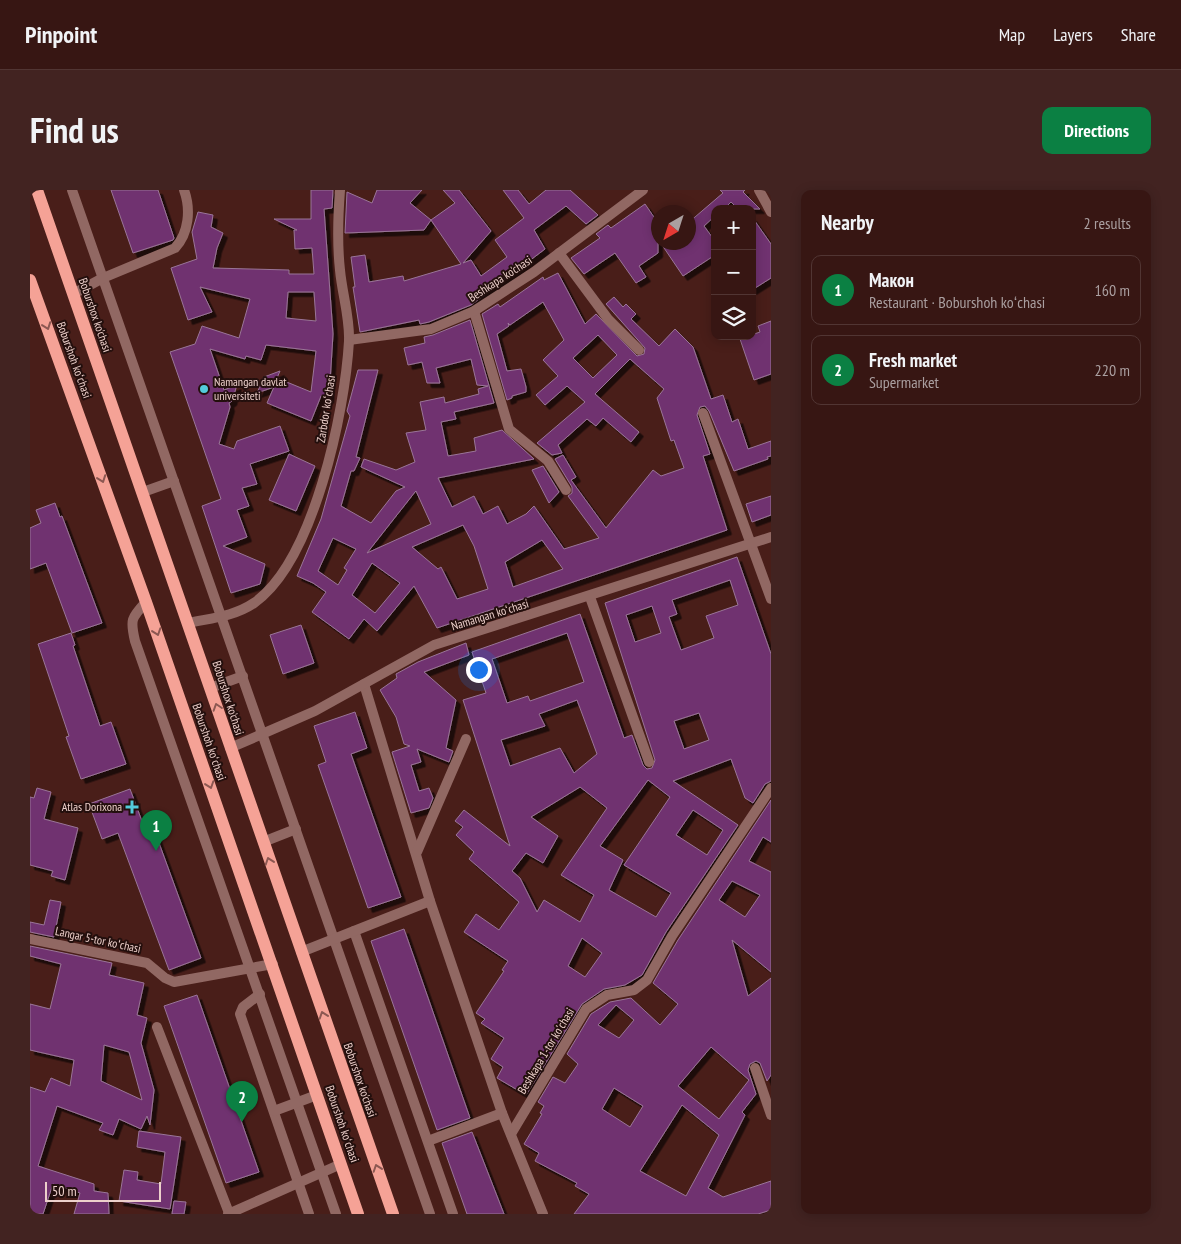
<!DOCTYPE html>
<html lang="en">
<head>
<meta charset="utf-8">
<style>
	:root { --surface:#371613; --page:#422321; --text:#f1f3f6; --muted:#aa9fa0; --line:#513533; --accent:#0b8043 }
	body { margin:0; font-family:"PT Sans Narrow",sans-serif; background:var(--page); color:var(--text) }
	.controls { position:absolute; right:15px; top:15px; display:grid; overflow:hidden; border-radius:10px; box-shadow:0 2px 12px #0003 }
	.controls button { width:45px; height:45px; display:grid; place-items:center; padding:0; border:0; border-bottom:1px solid var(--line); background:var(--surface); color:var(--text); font:25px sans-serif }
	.compass { position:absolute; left:621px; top:15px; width:45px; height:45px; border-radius:50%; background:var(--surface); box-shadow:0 2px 12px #0003; rotate:219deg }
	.scale { position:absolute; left:15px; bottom:12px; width:116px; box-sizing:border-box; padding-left:5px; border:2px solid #edd0cb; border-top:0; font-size:14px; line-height:18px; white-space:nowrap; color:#edd0cb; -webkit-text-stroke:4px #230f0d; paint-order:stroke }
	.you { position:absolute; left:448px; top:479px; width:18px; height:18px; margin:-12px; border:4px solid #fff; border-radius:50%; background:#1a73e8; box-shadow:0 0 0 8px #1a73e833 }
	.badge { display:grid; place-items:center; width:32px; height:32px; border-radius:50%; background:var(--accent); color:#fff; font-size:16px; font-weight:700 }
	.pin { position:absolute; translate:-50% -41px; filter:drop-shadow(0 1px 2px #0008) }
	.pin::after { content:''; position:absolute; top:26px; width:18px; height:15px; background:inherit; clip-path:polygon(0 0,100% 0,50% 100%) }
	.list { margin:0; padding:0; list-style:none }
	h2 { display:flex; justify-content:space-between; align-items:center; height:65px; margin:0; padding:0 20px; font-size:21px }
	h2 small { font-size:16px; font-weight:400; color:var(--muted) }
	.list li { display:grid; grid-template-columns:32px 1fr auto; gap:15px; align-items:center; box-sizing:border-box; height:70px; margin:0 10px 10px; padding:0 10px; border:1px solid var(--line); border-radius:10px }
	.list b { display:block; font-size:19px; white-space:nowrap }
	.list p { margin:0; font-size:16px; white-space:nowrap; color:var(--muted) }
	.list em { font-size:16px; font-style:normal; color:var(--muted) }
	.icon { flex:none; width:28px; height:28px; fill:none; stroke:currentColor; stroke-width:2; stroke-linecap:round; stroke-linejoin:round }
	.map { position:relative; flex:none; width:741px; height:1024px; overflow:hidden; border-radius:10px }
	header { display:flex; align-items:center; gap:30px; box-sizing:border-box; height:70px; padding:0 25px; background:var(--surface); border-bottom:1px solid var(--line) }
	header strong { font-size:24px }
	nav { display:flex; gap:28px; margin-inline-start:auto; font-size:18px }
	.intro { display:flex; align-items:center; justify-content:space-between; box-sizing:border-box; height:120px; padding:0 30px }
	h1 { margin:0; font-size:35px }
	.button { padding:12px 22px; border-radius:10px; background:var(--accent); color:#fff; font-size:18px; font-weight:700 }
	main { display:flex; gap:30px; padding:0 30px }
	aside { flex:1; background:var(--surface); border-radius:10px; box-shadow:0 2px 12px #0003 }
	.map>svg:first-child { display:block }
	.building { fill:#6f326f; stroke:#9a7598; fill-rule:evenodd; filter:url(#shadow) }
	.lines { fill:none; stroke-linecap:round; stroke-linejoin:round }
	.minor { stroke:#916863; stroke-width:10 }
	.tertiary { stroke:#916863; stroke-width:10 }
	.primary { stroke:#f5a296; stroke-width:12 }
	.oneway { stroke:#8c5852 }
	.poi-dot { fill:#53cbdb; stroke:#230f0d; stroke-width:2 }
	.labels { text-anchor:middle; stroke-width:4; stroke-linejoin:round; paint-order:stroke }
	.street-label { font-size:12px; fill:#edd0cb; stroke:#230f0d }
	.poi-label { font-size:12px; fill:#edd0cb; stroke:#230f0d; text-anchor:start }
</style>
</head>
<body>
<header>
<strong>Pinpoint</strong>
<nav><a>Map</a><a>Layers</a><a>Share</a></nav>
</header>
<div class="intro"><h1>Find us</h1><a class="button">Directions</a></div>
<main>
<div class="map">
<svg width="741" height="1024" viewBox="0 0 741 1024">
	<defs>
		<filter id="shadow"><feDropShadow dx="4.5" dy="4.5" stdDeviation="0" flood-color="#0009"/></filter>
	</defs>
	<rect width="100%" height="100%" fill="#491e19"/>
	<g class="building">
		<polygon points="81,0 128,0 144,48 143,50 103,63"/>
		<path d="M281,0h22l-1,18 -8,1 9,125 -4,65 -8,-3 -10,25 -44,-18 7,-16 -17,6 7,-16 16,-6 -3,7 34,14 5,-41 -50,-6 -5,15 -15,-4 -1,3 -35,-10 14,41 13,-5 -5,16 -3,2 1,4 -11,37 15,5 3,-8 43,-15 9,25 -39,13 7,20 -15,4 7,18 -12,4 10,27 -24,9 42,18 -5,20 -29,9 -29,-87 19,-7 -51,-147 25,-8 7,-18 37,12 11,-39 -50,-12 12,25 -24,8 -17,-52 26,-9 -5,-27 6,-20 15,3 -2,12 12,6 -6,15 -4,20 76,2v4h25l-2,-26 -17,1 -1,-19h3l-23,-11h37zM258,102h26l2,29 -30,-3z"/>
		<polygon points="347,0 392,0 380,13 401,30 394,40 315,43 317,2 342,13"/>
		<polygon points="413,0 429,0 461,41 433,73 441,70 451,86 477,67 465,50 494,28 473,0 488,0 499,14 516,0 540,0 568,25 556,34 536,16 504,40 515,59 441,115 399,132 390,134 389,130 330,142 323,97 325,97 321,67 335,65 339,92 373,86 374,91 431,74 401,30 425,13"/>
		<polygon points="690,0 715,0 713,2 730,19 708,19 701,12 694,19 685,19 685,26 674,36 685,51 685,65 653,86 630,52 658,52 658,33 693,3"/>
		<polygon points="615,14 628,33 628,63 609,76 616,87 606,93 585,63 554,84 541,68 570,48 566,44 578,35 581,38"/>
		<polygon points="722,27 741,54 741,88 722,100"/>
		<path d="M528,83l27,51 11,-10 41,42 7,-2 1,-6 -39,-44 8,-7 9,10 3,-3 10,10 -5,5 28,27 16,-17 18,18 18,52 12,-4 9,27 6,-3 10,30 23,-8v15l-4,1 1,2 -34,12 -25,-60 -4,-5 -5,1 -3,8 13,39 -7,2 24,74 -290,98 -23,-42 -37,45 -13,-12 -15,20 -37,-27 14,-20 -13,-9 -16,-7 24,-57 29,-103 -3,-5 11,-41h20l-22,87 4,1 -6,13h-3l-10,35 30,17 25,-32 9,-4 -44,-20 3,-8 32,11 19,-8 -9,-29 20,-3 -6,-28 24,-5 1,6 34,-9 -1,-5 10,-3 -11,-1 -6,-26 -35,9 4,15h-13l-5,-21 -14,3 -4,-17 21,-5 -1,-6 9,-2 37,-15 24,83 -40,9 2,7 -15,3 7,34 28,-5 -2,-13 28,-8 32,29 -96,19 14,29 22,-11 9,18 15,-8 9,18 19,-10 8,-8 30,43 35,-11 -31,-42 4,-3v-6l-17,-28 8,-4 13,22 -5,3 35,48 47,-58 8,6 23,-8 -10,-28 -3,1 -14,-43 7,-9 -34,-30 -35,35 44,38 -8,10 -28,-24 -7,8 -9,-7 -29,26 4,8 -10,2 -15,-12 48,-41 -18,-16 -22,19 -9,-10 22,-19 -15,-16 21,-20 -21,-38 -33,23 -2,-2 1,3 -12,8 10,37 14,-2 5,18v5l-14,4v2l-5,2 -25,-86 16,-10 2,3 43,-30 1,3zM568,145l19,20 -24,23 -20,-20zM386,301l15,33 -64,29 48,-61zM433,335l11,21 14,43 -31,10 -16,-32 -3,2 -26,-22zM303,348l23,11 -12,19 3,2 -9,15 -20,-14zM512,350l21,29 -50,18 -8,-25zM342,373l28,20 -25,30 -23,-18z"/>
		<polygon points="741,131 741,184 724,190 710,149 730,142 728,136"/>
		<polygon points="259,264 285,276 266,321 239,310"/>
		<polygon points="513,276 529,302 519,313 502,280"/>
		<polygon points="741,306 741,325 722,332 716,314"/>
		<polygon points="25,313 30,327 32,326 72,433 42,443 16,373 0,379 0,338 11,333 6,320"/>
		<path d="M707,367l34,97v127l-6,3 -12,19 -8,-5 -14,-39 -58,22 65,44 -72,107 -24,43 -17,10 -21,4 -22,15 -56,91 -29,-17 6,-11 -12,-8 13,-21 -23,-15 4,-4 -9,-6 28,-42 -2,-1 6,-9 -44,-29 12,-18 23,16 20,-28 -50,-43 5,-7 -18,-17 7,-8 -8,-6 9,-11 46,36 -47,-146 23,-7 -14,-41 108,-38 44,124 8,-3 11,30 4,4 5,-1 3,-8 -50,-157zM700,390l8,25 -32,11 8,22 -33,12 -12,-33 8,-3 -5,-14zM622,416l9,27 -26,9 -9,-27zM537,443l17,49 -54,19 -2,-5 -21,7 -15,-44zM547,510l20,54 -23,19 -14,-25 -50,18 -9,-26 44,-14 -6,-12zM669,523l10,27 -25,9 -10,-28zM618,590l22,17 -46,68 47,28 -15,24 -47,-27 14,-30 -23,-14zM550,597l27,21 -46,67 33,20 -14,27 -36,-22 -7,12 -17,-34 -8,-7 14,-18 17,10 15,-27 -27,-19zM663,620l30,20 -16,25 -31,-20zM552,748l20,15 -17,24 -17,-11z"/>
		<polygon points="271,435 284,473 253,484 240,445"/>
		<polygon points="41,443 45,455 43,456 70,536 81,532 96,574 51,589 36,547 39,546 8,454"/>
		<polygon points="436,453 439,465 394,482 426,510 416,558 423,561 419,572 387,559 391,572 381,575 389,601 399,598 403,608 399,618 381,623 362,562 380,556 374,554 366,527 350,500 367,488 366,484 388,472"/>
		<polygon points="325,522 337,558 321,564 371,707 338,718 288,575 296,572 284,536"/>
		<polygon points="7,598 21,602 14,629 48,638 35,690 21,686 23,681 0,675 0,607 4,608"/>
		<polygon points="100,599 113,634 121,631 171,768 139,780 88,643 72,649 59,614"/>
		<path d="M741,610v42l-8,-5 -14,24 22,11v100l-39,-32 16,56 23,-18v97l-4,6 -7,-18 -4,-2 -6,3 -2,6 8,24 -14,18 3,3 -37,73 15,9 48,-16v29l-13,4h-184l15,-20 -14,-8 2,-3 -42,-22 4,-8 -15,-9 18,-30 -2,-1 4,-7 -6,-4 15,-25 12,6 13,-19 -11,-10 24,-40 19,-12 21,-4 29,27 18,-21 -25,-21 25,-43zM702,691l28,14 -15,22 -26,-17zM586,815l18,15 -15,18 -21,-13zM681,857l38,33 -30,39 -41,-33zM584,898l29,18 -13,21 -28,-18zM652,915l37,30 -33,61 -46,-25z"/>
		<polygon points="20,710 31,712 24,747 0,742 0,732 14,735"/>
		<polygon points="374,739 440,928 407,940 341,751"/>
		<path d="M0,756l82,17 -3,12 35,8 -7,32 10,3 -6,25 13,47 -4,35 -3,-9 -6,13 -22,-10 -6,16 -14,-5 4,-7 -46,-17 -19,60 56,18v7l14,2 1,21h-35l6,-21 -27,-9 -10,30h-13v-127l15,5 6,-14 19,8 4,-26 -44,-10v-46l20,5 11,-45 -31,-8zM74,855l25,7 13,48 -41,-19z"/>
		<polygon points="167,805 229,982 196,993 134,816"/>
		<polygon points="109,941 151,947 140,1019 89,1011 94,980 108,982 107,990 131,994 135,962 107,957"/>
		<polygon points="442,942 474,1024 437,1024 412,953"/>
		<polygon points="144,1011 156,1012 154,1024 142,1024"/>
	</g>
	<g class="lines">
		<g class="minor">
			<polyline points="42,0 400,1024"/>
			<polyline points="729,0 741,22"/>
			<polyline points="529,63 578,129 609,160"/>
			<path d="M43,104l30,-16 72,-30c14,-15 16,-39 9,-58"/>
			<polyline points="444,121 479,239 518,271 536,300"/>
			<polyline points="673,223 741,409"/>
			<polyline points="113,302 144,291"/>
			<polyline points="560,407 619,572"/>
			<path d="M116,412c-15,16 -16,18 -11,39l201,573"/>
			<polyline points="334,494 400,711 472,923 513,1024"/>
			<polyline points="180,498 213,486"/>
			<polyline points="200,558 285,521 404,455 741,347"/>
			<polyline points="233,652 266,639"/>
			<polyline points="387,662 436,549"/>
			<polyline points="324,741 423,1024"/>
			<polyline points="0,749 117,773 135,788 144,792 243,774"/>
			<polyline points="271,762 400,711"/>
			<polyline points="230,804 213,817 210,824 279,1024"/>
			<polyline points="127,837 199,1023"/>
			<polyline points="725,878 741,925"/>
			<polyline points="244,921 287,905"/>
			<polyline points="481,944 556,819 577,805 604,800 617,790 642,746 741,598"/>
			<polyline points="398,951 472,923"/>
			<polyline points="198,1024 311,974"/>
		</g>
		<g class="tertiary">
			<polyline points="319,150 401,139 444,121 504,82 613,0"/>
			<path d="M159,433c23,-5 46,-7 65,-20 60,-42 91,-192 95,-262 1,-23 -7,-48 -9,-71 -3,-27 -2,-54 0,-80"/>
		</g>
		<g class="primary">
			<path d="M7,0c120,341 236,683 356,1024"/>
			<polyline points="0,90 116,412 328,1024"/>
		</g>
	</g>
	<defs><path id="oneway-chevron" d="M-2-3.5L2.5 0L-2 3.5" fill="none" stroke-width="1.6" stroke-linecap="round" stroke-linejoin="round" transform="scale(1.25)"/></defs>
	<g class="oneway">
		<use href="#oneway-chevron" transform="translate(17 136) rotate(70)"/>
		<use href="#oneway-chevron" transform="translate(72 289) rotate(70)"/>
		<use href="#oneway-chevron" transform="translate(127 442) rotate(71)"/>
		<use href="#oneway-chevron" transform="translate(187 517) rotate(-108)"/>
		<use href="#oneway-chevron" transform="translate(180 595) rotate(71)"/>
		<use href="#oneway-chevron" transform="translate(239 671) rotate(-109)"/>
		<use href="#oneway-chevron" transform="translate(293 825) rotate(-109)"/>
		<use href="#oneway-chevron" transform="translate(347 978) rotate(-109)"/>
	</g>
	<g class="poi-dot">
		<circle cx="174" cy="199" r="5"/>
		<path d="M99.5 609.5h5v5h5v5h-5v5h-5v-5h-5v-5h5z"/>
	</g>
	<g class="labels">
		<g class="street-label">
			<text transform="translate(470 89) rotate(-33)" y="4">Beshkapa ko'chasi</text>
			<text transform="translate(65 125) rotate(71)" y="4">Boburshox ko'chasi</text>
			<text transform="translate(44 170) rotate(70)" y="4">Boburshoh koʻchasi</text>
			<text transform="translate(296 219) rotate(-81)" y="4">Zarbdor koʻchasi</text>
			<text transform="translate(460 425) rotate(-17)" y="4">Namangan koʻchasi</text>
			<text transform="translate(198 508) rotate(72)" y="4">Boburshox ko'chasi</text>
			<text transform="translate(179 552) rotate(71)" y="4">Boburshoh koʻchasi</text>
			<text transform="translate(68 750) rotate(12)" y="4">Langar 5-tor koʻchasi</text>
			<text transform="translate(516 861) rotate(-59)" y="4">Beshkapa 1-tor koʼchasi</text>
			<text transform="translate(330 890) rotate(71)" y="4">Boburshox ko'chasi</text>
			<text transform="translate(312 934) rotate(71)" y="4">Boburshoh koʻchasi</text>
		</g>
		<g class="poi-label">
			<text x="184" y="196">Namangan davlat<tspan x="184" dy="14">universiteti</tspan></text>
			<text x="92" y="621" text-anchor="end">Atlas Dorixona</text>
		</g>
	</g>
</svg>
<div class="controls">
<button>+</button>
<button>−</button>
<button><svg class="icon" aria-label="layers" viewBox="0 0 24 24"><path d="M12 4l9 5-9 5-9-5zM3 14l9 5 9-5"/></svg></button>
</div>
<svg class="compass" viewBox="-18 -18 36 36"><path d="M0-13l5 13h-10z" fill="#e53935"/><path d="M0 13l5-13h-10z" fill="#aa9fa0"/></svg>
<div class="scale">50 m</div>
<div class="you"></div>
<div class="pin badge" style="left:126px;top:661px">1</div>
<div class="pin badge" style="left:212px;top:932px">2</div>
</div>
<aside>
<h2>Nearby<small>2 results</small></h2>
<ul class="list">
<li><span class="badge">1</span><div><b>Макон</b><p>Restaurant · Boburshoh koʻchasi</p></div><em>160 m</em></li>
<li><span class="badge">2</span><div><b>Fresh market</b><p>Supermarket</p></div><em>220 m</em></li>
</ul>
</aside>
</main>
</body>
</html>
